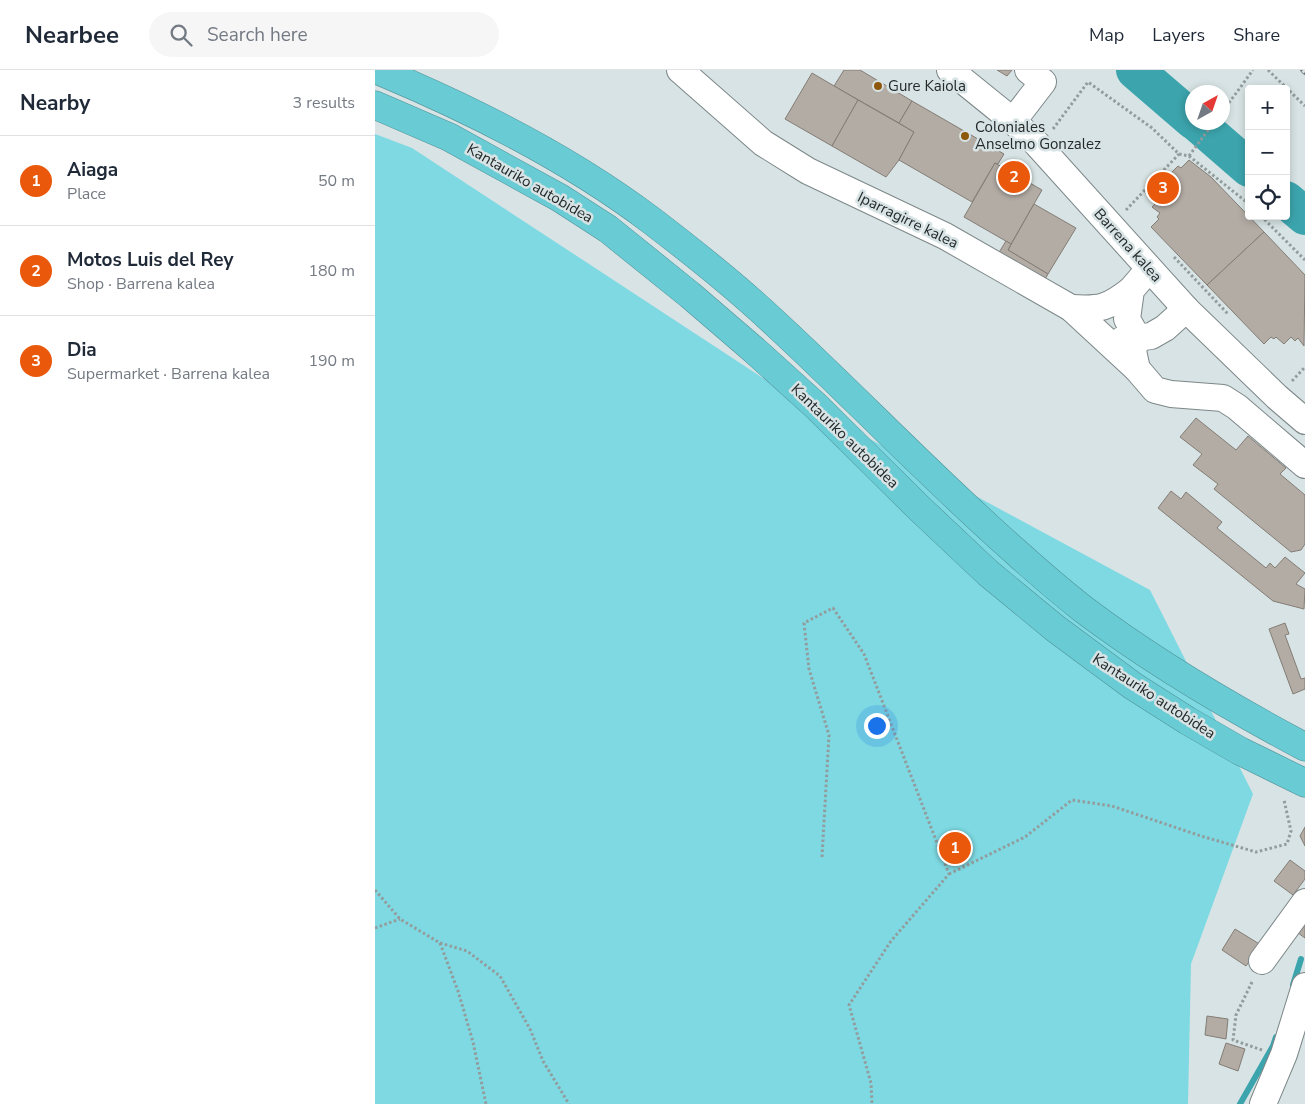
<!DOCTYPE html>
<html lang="en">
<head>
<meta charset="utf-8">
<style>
	:root { --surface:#fff; --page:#f6f6f7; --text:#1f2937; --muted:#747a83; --line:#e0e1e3; --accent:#ea580c }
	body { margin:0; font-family:"Nunito Sans",sans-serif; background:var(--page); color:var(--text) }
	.controls { position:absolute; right:15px; top:15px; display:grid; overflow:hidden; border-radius:5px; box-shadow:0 2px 8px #0003 }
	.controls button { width:45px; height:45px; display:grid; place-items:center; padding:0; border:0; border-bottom:1px solid var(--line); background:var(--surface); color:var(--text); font:25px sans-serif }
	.compass { position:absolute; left:810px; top:15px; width:45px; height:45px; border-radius:50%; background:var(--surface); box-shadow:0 2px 8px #0003; rotate:40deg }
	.you { position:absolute; left:501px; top:655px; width:18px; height:18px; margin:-12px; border:4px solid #fff; border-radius:50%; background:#1a73e8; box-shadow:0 0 0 8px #1a73e833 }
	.badge { display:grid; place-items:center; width:32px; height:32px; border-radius:50%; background:var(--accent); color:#fff; font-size:16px; font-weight:700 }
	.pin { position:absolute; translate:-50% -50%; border:2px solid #fff; box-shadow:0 1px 5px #0006 }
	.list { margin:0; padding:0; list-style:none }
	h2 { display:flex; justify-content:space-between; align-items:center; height:65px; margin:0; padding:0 20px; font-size:21px }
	h2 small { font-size:16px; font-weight:400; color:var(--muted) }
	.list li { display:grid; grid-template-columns:32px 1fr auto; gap:15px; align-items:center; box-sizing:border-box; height:90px; padding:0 20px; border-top:1px solid var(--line) }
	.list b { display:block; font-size:19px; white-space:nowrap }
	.list p { margin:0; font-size:16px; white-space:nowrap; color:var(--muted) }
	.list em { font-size:16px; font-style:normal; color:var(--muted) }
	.icon { flex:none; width:28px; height:28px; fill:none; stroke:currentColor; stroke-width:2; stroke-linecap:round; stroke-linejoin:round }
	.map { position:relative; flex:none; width:930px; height:1034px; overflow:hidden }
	header { display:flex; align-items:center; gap:30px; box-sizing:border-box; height:70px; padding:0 25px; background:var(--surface); border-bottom:1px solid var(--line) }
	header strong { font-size:24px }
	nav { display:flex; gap:28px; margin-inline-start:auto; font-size:18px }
	.search { width:350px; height:45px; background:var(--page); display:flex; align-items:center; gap:12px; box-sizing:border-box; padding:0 18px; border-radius:28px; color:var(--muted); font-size:19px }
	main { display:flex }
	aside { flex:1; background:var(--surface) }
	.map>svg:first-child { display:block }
	.green { fill:#7ed9e2 }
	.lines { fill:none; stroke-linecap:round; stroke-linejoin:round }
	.stream { stroke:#3ca4ad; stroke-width:6 }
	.river { stroke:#3ca4ad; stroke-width:38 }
	.building { fill:#b3aca5; stroke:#847d76 }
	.minor-casing { stroke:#7d8788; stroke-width:28 }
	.highway-casing { stroke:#519298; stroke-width:29 }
	.path { stroke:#939c9d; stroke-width:3; stroke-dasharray:2.5 2.5; stroke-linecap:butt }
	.minor { stroke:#fff; stroke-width:26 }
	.highway { stroke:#69cbd4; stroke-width:28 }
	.rail-casing { stroke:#707778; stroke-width:5.5 }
	.rail { stroke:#d7e3e4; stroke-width:4; stroke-dasharray:11; stroke-linecap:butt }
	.poi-dot { fill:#8e580c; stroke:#d7e3e4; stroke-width:2 }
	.labels { text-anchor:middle; stroke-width:5; stroke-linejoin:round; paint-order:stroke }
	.poi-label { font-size:15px; fill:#242829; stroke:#d7e3e4; text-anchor:start }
	.street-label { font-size:15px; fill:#242829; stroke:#d7e3e4 }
</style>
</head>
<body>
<header>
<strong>Nearbee</strong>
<div class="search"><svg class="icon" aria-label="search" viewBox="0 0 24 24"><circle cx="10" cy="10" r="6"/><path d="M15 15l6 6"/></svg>Search here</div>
<nav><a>Map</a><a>Layers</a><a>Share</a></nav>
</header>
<main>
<aside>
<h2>Nearby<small>3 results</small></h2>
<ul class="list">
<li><span class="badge">1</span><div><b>Aiaga</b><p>Place</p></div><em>50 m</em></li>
<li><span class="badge">2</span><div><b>Motos Luis del Rey</b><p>Shop · Barrena kalea</p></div><em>180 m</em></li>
<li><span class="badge">3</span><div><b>Dia</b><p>Supermarket · Barrena kalea</p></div><em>190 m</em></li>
</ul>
</aside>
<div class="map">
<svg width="930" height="1034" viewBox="0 0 930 1034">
	<rect width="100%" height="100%" fill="#d7e3e4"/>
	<polygon class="green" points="0,64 37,78 417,327 775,520 878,724 816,894 813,1034 0,1034"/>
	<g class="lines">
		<g class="stream">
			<polyline points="918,915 926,889"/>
			<polyline points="865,1034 898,976 901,967"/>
		</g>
		<g class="river">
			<polyline points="760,0 818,50"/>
			<polyline points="821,52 874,98"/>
			<polyline points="911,130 930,146"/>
		</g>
	</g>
	<g class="building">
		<polygon points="469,0 485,0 537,31 524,53 459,16"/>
		<polygon points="622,0 637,0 632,6"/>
		<polygon points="437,3 483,30 457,76 410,49"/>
		<polygon points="483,30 539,62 524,90 511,107 457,76"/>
		<polygon points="537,31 629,84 623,94 620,93 597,132 524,90 539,62 524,53"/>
		<polygon points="814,90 836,107 889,162 832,215 776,157 784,149 782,147 785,143 777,137 785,129 781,126 784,122 777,115 792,101 795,104 803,96 806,98"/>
		<polygon points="620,93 667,120 636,174 589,147"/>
		<polygon points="659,134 701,158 673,204 633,180"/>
		<polygon points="889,162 930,205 929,276 923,268 920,271 916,267 909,274 901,267 899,269 896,267 889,274 832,215"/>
		<polygon points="631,171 636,174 633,180 673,204 658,230 612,202"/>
		<polygon points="821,348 861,380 873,366 911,398 905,404 930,425 930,474 926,480 916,482 839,419 843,414 818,395 827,384 805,367"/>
		<polygon points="796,421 806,429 811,422 847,452 842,458 891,498 895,493 900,498 910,487 930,503 921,514 930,519 929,539 898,531 783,438"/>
		<polygon points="910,553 914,564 910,565 926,609 930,608 930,619 918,624 894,559"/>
		<polygon points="930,757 930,776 925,766"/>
		<polygon points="576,760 597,780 583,794 563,775"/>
		<polygon points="915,790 930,801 930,809 918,825 899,811"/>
		<polygon points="930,844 930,868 919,860"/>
		<polygon points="860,859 886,875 871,896 847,880"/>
		<polygon points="832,946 853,949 851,969 830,965"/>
		<polygon points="851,973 870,979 863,1001 844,994"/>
	</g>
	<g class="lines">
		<defs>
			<g id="minor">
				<polyline points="305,0 388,73 433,101 570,166 696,238 762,299"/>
				<polyline points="575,0 638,51 662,74 811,239 902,327 930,351"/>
				<polyline points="638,51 668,12 653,0"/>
				<path d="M696,238c29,2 37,0 60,-18"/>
				<polyline points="762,267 758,281 762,299 780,320 796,324 848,328 862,337 930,395"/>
				<polyline points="762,267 752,249 756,220 774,199"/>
				<polyline points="747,270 776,266 790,258 811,239"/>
				<polyline points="887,891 930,832"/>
				<polyline points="888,1034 909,984 930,916"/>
			</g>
			<g id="highway">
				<path d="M2,0c96,40 192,88 275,151 42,32 86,67 125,104 81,75 157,155 240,228 21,19 43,38 66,56 70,53 145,97 222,138"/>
				<polyline points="0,35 74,67 185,128 233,159 315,225 379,280 441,336 544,438 613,503 681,559 758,616 813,651 865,681 930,713"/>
			</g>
		</defs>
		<use href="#minor" class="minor-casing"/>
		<use href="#highway" class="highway-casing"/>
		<g class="path">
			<polyline points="893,0 930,36"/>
			<polyline points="848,41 878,0"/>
			<polyline points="678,59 713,12 777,58 804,84 814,86 874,134"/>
			<polyline points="814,86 839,52"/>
			<polyline points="751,140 804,84"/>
			<polyline points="886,146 930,190"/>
			<polyline points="799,187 853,244"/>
			<polyline points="917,311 930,297"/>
			<polyline points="447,787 454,665 434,599 429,553 458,538 489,584 574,804 516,871 474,935 496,1013 497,1034"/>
			<polyline points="574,804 650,767 697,730 737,736 826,766 881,782 912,774 916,761 909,730"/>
			<polyline points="0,820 25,849 65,873 83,921 98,972 111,1034"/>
			<polyline points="0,858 25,849"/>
			<polyline points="65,873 92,881 125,906 155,959 168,991 194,1034"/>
			<polyline points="877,912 861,945 858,970 887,980"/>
		</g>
		<use href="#minor" class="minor"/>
		<use href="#highway" class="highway"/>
		<defs>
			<polyline id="rail" points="928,0 930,2"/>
		</defs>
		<use href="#rail" class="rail-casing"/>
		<use href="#rail" class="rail"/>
	</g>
	<g class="poi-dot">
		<circle cx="503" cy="16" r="5"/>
		<circle cx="590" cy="66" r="5"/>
	</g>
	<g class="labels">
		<g class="poi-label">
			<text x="513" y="21">Gure Kaiola</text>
			<text x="600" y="62">Coloniales<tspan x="600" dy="17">Anselmo Gonzalez</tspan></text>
		</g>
		<g class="street-label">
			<text transform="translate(155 113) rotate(30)" y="5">Kantauriko autobidea</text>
			<text transform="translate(533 150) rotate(26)" y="5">Iparragirre kalea</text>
			<text transform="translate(753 175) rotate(48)" y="5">Barrena kalea</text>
			<text transform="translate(470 366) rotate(44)" y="5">Kantauriko autobidea</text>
			<text transform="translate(779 626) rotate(33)" y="5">Kantauriko autobidea</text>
		</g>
	</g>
</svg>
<div class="controls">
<button>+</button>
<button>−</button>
<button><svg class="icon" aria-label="locate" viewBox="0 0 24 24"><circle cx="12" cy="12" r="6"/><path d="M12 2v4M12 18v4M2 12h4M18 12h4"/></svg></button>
</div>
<svg class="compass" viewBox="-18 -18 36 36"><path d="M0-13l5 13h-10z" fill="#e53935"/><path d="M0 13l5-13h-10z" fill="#747a83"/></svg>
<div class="you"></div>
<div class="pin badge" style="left:580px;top:778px">1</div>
<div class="pin badge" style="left:639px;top:107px">2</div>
<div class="pin badge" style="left:788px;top:118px">3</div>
</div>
</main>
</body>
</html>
